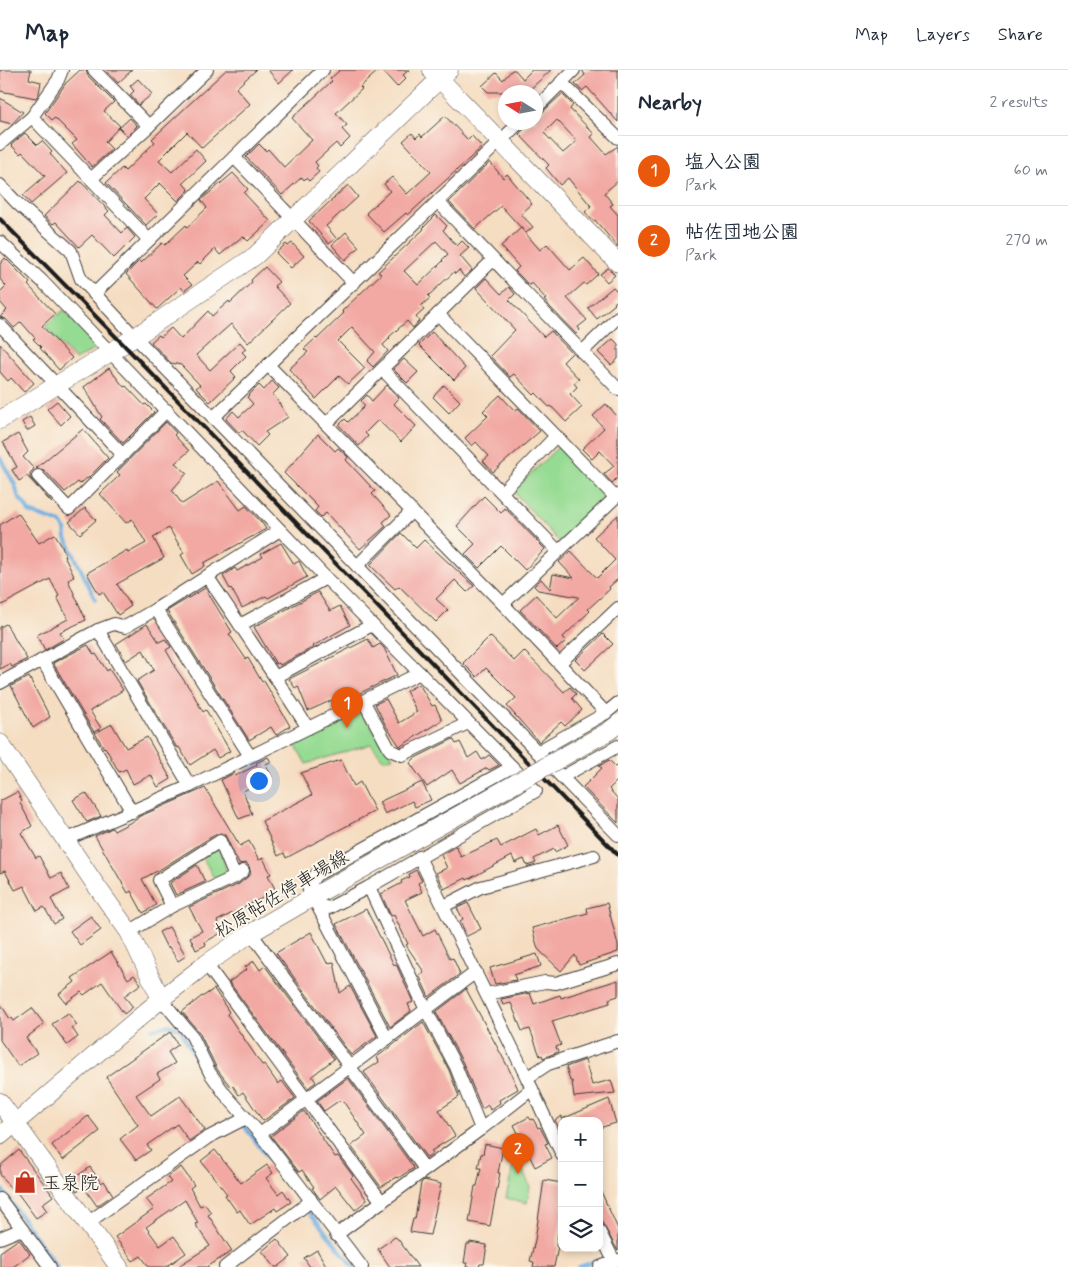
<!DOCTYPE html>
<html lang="en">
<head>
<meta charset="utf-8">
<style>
	:root { --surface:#fff; --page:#f2f2f3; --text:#1f2937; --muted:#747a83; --line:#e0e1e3; --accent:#ea580c }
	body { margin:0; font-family:Mynerve,"Klee One",sans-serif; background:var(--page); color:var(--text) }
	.controls { position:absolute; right:15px; bottom:15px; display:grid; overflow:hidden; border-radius:10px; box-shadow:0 2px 8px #0003 }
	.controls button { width:45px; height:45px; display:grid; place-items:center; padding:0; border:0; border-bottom:1px solid var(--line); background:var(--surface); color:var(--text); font:25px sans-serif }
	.compass { position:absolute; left:498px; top:15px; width:45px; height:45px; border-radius:50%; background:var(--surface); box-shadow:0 2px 8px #0003; rotate:281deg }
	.you { position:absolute; left:258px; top:710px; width:18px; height:18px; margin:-12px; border:4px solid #fff; border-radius:50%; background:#1a73e8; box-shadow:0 0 0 8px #1a73e833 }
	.badge { display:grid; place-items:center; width:32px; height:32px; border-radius:50%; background:var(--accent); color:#fff; font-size:16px; font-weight:700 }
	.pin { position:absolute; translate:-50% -41px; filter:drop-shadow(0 1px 2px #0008) }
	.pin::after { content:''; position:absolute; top:26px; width:18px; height:15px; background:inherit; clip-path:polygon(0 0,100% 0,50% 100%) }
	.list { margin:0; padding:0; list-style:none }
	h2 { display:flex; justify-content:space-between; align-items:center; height:65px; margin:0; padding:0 20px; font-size:21px }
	h2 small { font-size:16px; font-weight:400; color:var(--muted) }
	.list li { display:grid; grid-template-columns:32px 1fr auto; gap:15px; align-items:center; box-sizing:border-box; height:70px; padding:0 20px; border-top:1px solid var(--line) }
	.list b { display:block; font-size:19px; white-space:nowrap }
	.list p { margin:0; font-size:16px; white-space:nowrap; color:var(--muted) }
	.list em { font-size:16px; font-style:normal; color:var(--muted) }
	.icon { flex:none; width:28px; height:28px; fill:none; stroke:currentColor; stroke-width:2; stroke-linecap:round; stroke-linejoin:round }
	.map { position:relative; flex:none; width:618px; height:1197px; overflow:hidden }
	header { display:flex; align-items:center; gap:30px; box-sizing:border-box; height:70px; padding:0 25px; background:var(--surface); border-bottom:1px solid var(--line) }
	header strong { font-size:24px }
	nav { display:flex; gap:28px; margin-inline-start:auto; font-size:18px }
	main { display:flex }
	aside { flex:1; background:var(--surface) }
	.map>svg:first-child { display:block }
	.green { fill:#96db93; stroke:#597c58 }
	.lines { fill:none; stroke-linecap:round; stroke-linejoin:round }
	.stream { stroke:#6dade1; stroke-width:4 }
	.building { fill:#f2a8a3; fill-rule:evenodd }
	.street-casing { stroke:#3d3935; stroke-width:14 }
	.secondary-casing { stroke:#3d3935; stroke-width:19 }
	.street { stroke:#fff; stroke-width:12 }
	.secondary { stroke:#fff; stroke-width:18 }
	.rail { stroke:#1c1c1c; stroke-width:4 }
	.secondary-bridge-casing { stroke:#3d3935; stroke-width:19; stroke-linecap:butt }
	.secondary-bridge { stroke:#fff; stroke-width:18 }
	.labels { text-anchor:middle; stroke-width:4; stroke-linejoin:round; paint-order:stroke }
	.street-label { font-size:19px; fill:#1c1c1c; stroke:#fbf7ec }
	.poi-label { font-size:19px; fill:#1c1c1c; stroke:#fbf7ec; text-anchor:start }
</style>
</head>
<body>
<header>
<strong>Map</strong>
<nav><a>Map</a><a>Layers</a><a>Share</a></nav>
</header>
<main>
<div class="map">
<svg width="618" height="1197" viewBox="0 0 618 1197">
	<rect width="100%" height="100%" fill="#fbf7ec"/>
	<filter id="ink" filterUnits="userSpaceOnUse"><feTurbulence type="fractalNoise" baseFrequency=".02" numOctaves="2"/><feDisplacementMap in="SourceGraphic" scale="10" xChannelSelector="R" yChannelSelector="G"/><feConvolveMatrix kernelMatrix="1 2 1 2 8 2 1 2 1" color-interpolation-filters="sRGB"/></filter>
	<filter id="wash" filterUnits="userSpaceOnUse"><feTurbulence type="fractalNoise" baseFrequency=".0096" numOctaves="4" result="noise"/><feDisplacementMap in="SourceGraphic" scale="20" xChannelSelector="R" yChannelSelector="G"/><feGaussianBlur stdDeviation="1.12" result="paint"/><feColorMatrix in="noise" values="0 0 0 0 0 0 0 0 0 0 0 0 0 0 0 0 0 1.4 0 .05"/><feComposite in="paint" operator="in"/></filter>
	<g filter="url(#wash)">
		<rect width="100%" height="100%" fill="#f5ddc1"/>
		<g class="green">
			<polygon points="64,240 99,277 75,290 45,256"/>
			<polygon points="560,375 608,427 561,474 513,421"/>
			<polygon points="351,643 363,645 393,687 383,689 371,674 306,694 294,672"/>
			<polygon points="214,779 220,779 228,807 216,812 202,786"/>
			<polygon points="514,1091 519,1092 530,1117 527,1133 506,1128"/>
		</g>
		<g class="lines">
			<g class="stream">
				<polyline points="0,388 15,415 18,426 26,436 29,442 61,453 65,459 66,468 95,529"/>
				<polyline points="152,959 169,955 180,959 201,997"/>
				<polyline points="242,1053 310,1143 354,1197"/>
				<polyline points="0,1117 57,1197"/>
				<polyline points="579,1197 596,1191"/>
			</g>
		</g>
		<g id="blocks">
			<g class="building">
				<polygon points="0,0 31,0 29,9 41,12 39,23 36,28 0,21"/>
				<polygon points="80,0 86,0 88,6 114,32 104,41 120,56 105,72 112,79 92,97 72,74 77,70 55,48 52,50 45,43 66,13"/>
				<polygon points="106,0 132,0 118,13"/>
				<polygon points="226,0 256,0 236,18 250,34 202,78 187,62 159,90 172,102 196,79 206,91 183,113 189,120 178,131 160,113 144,129 158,144 146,155 106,113 122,98 125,101 155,72 152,69"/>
				<polygon points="268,0 293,0 279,13"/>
				<polygon points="340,0 379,0 360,17 362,19 336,43 347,55 342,59 350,68 340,78 336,73 315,92 318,96 316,98 319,102 309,111 306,108 304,110 302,107 282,125 246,87 259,74 266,81 268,79 284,97 312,70 292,48 332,11 330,9"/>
				<polygon points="382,0 409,0 403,5 406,8 397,17"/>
				<polygon points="512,0 515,0 523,9 532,0 551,0 527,22 488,22 482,16 496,3 503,10"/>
				<polygon points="582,0 618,0 618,52 587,17 582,21 575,14 585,5"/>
				<polygon points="138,9 152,24 139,35 130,25 134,21 130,16"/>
				<path d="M562,24l11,11 -3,4 24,25 -3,3 15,17 12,-8v35l-14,12 9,11 -3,2 8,9v32l-23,-27 -2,1 -8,-9 6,-6 -23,-28 -8,7 -14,-17 3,-3 -30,-31 12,-12h5v-4zM557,50l20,21 -14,12 -19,-20z"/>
				<polygon points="0,28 23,42 12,54 0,51"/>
				<polygon points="445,46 468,70 472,66 482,77 408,145 406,143 384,162 366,143 390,121 384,114 392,107 407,124 431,102 403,71 412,63 416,68 420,64 422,67"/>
				<polygon points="130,48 137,56 127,66 119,58"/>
				<polygon points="25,63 37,75 42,71 52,82 50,84 67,103 31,134 23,125 45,106 22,82 20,84 11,75"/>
				<polygon points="490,92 503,108 507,104 532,134 521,144 533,157 526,163 501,136 475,159 449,132"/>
				<polygon points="233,103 248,119 244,123 270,151 248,171 243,166 220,185 215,179 200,194 198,192 183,206 192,215 184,221 181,217 157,239 126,204 139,191 141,193 162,173 165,175 186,155 187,157 207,138 201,130"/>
				<polygon points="80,111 109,141 105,145 122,163 127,158 135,167 114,188 92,165 79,177 56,152 53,154 44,146"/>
				<polygon points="348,115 358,127 326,156 336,168 329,174 309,151"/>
				<path d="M436,145l11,11 -4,4 14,16 5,-5 7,7 -9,8 12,14 -8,7 -5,-7 -4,4 -1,-2 -26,24 2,2 -9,8 3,4 -8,7 3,4 -6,7 -6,-7 -18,16 1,1 -7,7 5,6 -15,16 -6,-6 8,-9 -23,-25 -14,14 27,27 -17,16 -9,-8 -23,23 -27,-30 19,-17 -4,-3 12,-11 1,1 27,-26 -2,-2 39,-37 -3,-2 46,-43 -1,-1zM436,171l12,13 -6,6 1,1 -25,24 -14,-14z"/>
				<polygon points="521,158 540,180 547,174 570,200 584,188 598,204 586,215 584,213 567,228 587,250 578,257 580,260 576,264 550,237 544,230 546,229 532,213 529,215 515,201 519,197 501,176"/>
				<polygon points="346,162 359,177 345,190 332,175"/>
				<polygon points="292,173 304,186 291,198 276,183 286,174 288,176"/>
				<polygon points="5,188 30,213 28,215 55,244 42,256 72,288 59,300 40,278 41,277 33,269 35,268 21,252 14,258 6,249 0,247 7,240 0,232 0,222 6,216 0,209 0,194"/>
				<polygon points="265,197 279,212 274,216 290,233 248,273 231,254 196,285 210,300 240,272 246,279 242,282 246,286 231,301 236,307 210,332 196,318 200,315 181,295 171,293 151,272 159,265 161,267 171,258 181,269 208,241 212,246 229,231 230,233 252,212 251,210"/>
				<polygon points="608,198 615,205 607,212 600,204"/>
				<polygon points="486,208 501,224 509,217 515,224 509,230 544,267 551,261 572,283 563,292 579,309 574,313 577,317 570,324 582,337 566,352 551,336 549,337 536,323 534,325 514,304 510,307 490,286 515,260 476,218"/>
				<polygon points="613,217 618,222 618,229 614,233 615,234 597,249 588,238"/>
				<polygon points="432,262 465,298 454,310 419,275"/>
				<polygon points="613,269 618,274 618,289 611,295 598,282"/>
				<polygon points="0,274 34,313 24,322 11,308 8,311 0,302"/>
				<polygon points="404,289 418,302 407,313 393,299"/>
				<polygon points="109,298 124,317 126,316 144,335 146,334 154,342 123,373 100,349 102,347 84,317"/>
				<polygon points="272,311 279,318 273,324 288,347 265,362 268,365 257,376 242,360 239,363 226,349 233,341 239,347 253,334 247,327 259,315 264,320"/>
				<polygon points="387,315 399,328 394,334 416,356 401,372 378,350 365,363 368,366 359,376 339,355 345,349 348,352 365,336 361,331 367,325 372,331"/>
				<polygon points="444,315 460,331 449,343 433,327"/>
				<polygon points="500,325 515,341 518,338 540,361 493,402 483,391 489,386 476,372 472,376 465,368 488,346 483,341"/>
				<polygon points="57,331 70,346 61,355 47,339"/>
				<polygon points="606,334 618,347 618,407 612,413 604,404 614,396 600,381 592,389 582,379 604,358 593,346"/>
				<polygon points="30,347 35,356 27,361 22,352"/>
				<polygon points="166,352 176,363 174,365 189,381 175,393 187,403 172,420 182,434 218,411 240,440 246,436 262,453 266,459 204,493 205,496 192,504 181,485 184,483 169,458 153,467 164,488 117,514 131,536 118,545 103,522 99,524 87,503 127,480 128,483 146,473 132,449 126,453 100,424 120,405 117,402"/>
				<polygon points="83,359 108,388 87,409 87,408 80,414 78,412 65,422 44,400 36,398"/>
				<polygon points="18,364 28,382 23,387 34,399 30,403 30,408 52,433 27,406 19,411 12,400 17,397 3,372"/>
				<polygon points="318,364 335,381 338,378 348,387 346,390 375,421 372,424 391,445 383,452 386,456 360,479 326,443 321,447 315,441 318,437 284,403"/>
				<polygon points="484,426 501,443 505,438 545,479 525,500 501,476 479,498 465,484 475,474 457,456"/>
				<polygon points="85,438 96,450 80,464 69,452"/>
				<polygon points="18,443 39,473 55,464 66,484 64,486 74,506 68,510 86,550 60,562 64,569 45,580 37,565 68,549 57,527 59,526 50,509 0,536 0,455"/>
				<polygon points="618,445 618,509 609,517 610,519 588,539 590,541 563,567 566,571 557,579 520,540 536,525 557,548 579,527 538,520 534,516 541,509 550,519 553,504 574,508 559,492 571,481 597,508 615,490 594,467"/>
				<polygon points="401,463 416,478 424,470 474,516 467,522 455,510 436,529 448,540 436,552 399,516 395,519 370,495"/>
				<polygon points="281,473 294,494 299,491 307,507 268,528 266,526 242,538 231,518 230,519 223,506 235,498 237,501 263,487 261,484"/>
				<polygon points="205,518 232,562 229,564 246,589 248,588 262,612 264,611 290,656 276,665 271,657 249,670 167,541"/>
				<polygon points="318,522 330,541 340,536 350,555 313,576 314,577 280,595 279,593 276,594 254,557"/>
				<polygon points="6,554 27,589 12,597 10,594 0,599 0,557"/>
				<polygon points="147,554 159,572 165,569 171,577 166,580 175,596 174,596 192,622 203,642 206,640 230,681 218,688 213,680 190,695 179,677 177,678 137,611 154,600 143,580 126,591 116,574"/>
				<polygon points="603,564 613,574 585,600 575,590"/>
				<polygon points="490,566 514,591 524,581 564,622 570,617 576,624 572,628 582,640 565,656 561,652 539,672 507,636 516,628 486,598 477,607 463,593"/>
				<polygon points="368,569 373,578 380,574 384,578 397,605 356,625 354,620 308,641 298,616 295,618 289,609"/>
				<polygon points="88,575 94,585 96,584 107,601 109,599 123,620 90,641 101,658 94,662 53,593"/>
				<polygon points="29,607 50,647 33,658 11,616"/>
				<polygon points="419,614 432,636 435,635 442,650 401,676 399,675 386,656 375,634 386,629 399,653 417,642 406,621"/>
				<polygon points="112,654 126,678 147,667 171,709 158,717 151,705 133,714 126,699 119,702 105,677 104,678 95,663"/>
				<polygon points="453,669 456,674 460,672 468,688 477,682 482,690 489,685 499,695 489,700 487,698 460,713 452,700 427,717 410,693 415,688"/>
				<polygon points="268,687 271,692 265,694 272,707 243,721 252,744 239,749 221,710 234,703 235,706 257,695 256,693"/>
				<polygon points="341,690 354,716 360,712 375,741 286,788 284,783 278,786 262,751 312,725 301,703"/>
				<polygon points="609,690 618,699 618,710 609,719 618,729 618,753 583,717 602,698 599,696"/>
				<polygon points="422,712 431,730 415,737 412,731 385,744 379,732"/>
				<polygon points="205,718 240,776 249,771 259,790 263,788 271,804 268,805 276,821 217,851 223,862 205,872 206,875 196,880 190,867 202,861 189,837 239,814 251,804 249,796 246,793 239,794 225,765 221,763 216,764 159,800 142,809 156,835 143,843 131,821 128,823 95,766 112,758 114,761 137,749 138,747"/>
				<polygon points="17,722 22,731 20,733 32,756 21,763 36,788 39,786 51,808 61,803 69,819 51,829 62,849 54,854 44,837 37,841 24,816 15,820 5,801 0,803 0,731"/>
				<polygon points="86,723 101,746 87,752 86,751 73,730"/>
				<polygon points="558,755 568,775 555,782 554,779 534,789 536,793 527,796 524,789 515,793 512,786 467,810 466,808 444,819 436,803 447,798 441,785 456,776 461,787 497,770 501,777 536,759 539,765"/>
				<polygon points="197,795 205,812 176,825 170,813"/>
				<polygon points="416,800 422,811 418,813 422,822 405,830 423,866 435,859 450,889 453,888 460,904 429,927 419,905 424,902 406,875 408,874 394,845 391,846 381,824 402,813 401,811 410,807 409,804"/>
				<polygon points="468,833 481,859 467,866 460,851 463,849 457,838"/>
				<polygon points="607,833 618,875 618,882 579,895 575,885 561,901 538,879 532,858 588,843 587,838"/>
				<polygon points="366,839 394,895 396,894 413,932 408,934 411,941 390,957 336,854"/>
				<polygon points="91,846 101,860 80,875 70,861"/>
				<polygon points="169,857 186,886 178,891 169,877 167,878 159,862"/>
				<polygon points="311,862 327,893 334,892 340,923 350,916 377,966 351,985 276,883"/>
				<polygon points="111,882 128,909 134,905 141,914 124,926 133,937 124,944 102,912 84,925 81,922 66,933 59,924 75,912 72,908"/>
				<polygon points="537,884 541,896 514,905 516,910 495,914 490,898"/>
				<polygon points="254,891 260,900 265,896 334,989 312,1006 316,1012 308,1018 229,912 247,899 245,897"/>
				<polygon points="618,910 618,926 609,929 610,933 552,951 561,975 556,977 558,982 543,988 542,985 540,986 530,959 522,961 511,933 503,935 501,929 530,923 534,934 560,925 561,928"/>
				<polygon points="214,919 229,942 227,944 262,995 264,994 278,1014 282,1011 295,1028 263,1051 243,1022 239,1025 233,1016 231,1017 226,1011 217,999 199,962 182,942 202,926 202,927"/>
				<polygon points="466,919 509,999 518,1019 499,1030 500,1033 490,1040 488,1035 482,1039 463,993 436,942"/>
				<polygon points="0,933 10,949 12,948 14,951 32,938 44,954 26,968 37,983 18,996 0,970"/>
				<polygon points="68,943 77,955 72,958 78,967 67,975 52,954"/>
				<polygon points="423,952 449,1000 459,1027 439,1040 455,1066 431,1081 433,1084 427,1088 364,1002 379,992 377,987"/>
				<polygon points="170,962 178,975 168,982 175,993 157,1004 160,1009 136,1025 151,1046 180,1026 205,1060 189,1071 177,1054 147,1075 151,1080 136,1090 120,1069 138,1055 106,1007"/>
				<polygon points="585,990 592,1015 611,1010 615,1023 574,1027 572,1011 570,1011 566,997"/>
				<polygon points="348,1008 414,1098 398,1108 397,1107 381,1117 351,1076 366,1065 343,1031 342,1032 340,1030 324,1041 317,1031"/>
				<polygon points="609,1029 616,1053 599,1058 599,1051 562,1051 562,1065 555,1050 562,1046 562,1049"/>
				<polygon points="304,1041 335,1087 338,1086 353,1106 351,1108 367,1130 355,1140 336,1116 320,1129 312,1118 314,1117 302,1100 299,1102 271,1066"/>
				<polygon points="88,1046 100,1061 63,1090 52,1075"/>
				<polygon points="529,1047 531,1050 533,1049 538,1058 540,1057 548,1073 545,1074 552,1088 535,1097 514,1055"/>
				<polygon points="485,1074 503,1078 498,1103 500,1103 490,1156 469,1152 475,1116 477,1116 481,1098 478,1098 481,1084 483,1084"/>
				<polygon points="19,1080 53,1126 42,1134 47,1141 36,1148 16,1121 13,1122 0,1104 0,1096"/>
				<polygon points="215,1080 241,1113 267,1095 273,1103 266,1108 278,1124 283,1120 291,1132 277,1141 275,1138 250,1155 240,1140 237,1142 225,1125 227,1124 201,1091"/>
				<polygon points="90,1097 101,1113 104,1111 113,1125 97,1136 83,1116 77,1121 70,1111"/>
				<polygon points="181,1097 194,1115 190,1118 200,1136 205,1134 211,1143 208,1145 232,1181 207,1197 177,1197 210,1176 195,1154 198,1153 185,1130 146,1157 160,1176 174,1166 186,1183 166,1197 149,1197 141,1186 133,1191 115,1167 154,1139 146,1129 171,1112 167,1107"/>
				<polygon points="424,1110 441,1114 430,1165 410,1162 413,1149 415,1149 421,1113"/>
				<polygon points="544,1110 562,1113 562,1143 556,1176 558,1177 554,1197 533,1197 534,1192 530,1191 535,1170"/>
				<polygon points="599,1117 618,1159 618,1181 599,1147"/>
				<polygon points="395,1167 398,1169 418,1197 390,1197 378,1179"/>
				<polygon points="19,1169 30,1184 13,1197 0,1197 0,1182"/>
				<polygon points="277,1169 291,1187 278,1197 275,1197 262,1181"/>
				<polygon points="470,1172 487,1175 484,1194 480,1194 479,1197 466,1197 467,1193 464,1193 467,1174 470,1174"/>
				<polygon points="317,1180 327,1197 310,1197 304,1188"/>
			</g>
		</g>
	</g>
	<g filter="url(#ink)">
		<use href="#blocks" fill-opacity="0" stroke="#3d3935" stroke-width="1"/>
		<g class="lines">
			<defs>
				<g id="street">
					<polyline points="94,0 149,56"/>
					<polyline points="561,12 618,68"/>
					<polyline points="536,38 574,0"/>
					<polyline points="32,47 149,170"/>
					<polyline points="0,74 32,47 58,10 62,0"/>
					<polyline points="234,87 354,213"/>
					<polyline points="91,109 149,56 207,0"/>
					<polyline points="0,115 17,133 71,181 81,209 135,267 618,765"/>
					<polyline points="438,132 618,319"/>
					<path d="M0,172l42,39 284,297 210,213 -167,96 -40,21c-15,-4 -18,-6 -21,-22l8,-11 196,-108"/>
					<polyline points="94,224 323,0"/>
					<polyline points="438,244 615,427"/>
					<polyline points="0,255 123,385"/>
					<polyline points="582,282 618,247"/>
					<polyline points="268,295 503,534 606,643"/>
					<polyline points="382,299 558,481"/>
					<polyline points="213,348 520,52"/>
					<polyline points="326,354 493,190"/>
					<polyline points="38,406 69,439 167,340"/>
					<polyline points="502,422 556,366"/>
					<polyline points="357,496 412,441"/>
					<polyline points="207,506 275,607 308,658"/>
					<polyline points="503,534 618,425"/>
					<polyline points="156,539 250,686"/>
					<polyline points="240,555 326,508"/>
					<polyline points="98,560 190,716"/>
					<polyline points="42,590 132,742"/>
					<polyline points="560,593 618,538"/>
					<polyline points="275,607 372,555"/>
					<polyline points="0,613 98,560 114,554 125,557 156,539 280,460"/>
					<polyline points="364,632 390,680 402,685 468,653"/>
					<polyline points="537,682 606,643 618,633"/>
					<polyline points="562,707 618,676"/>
					<polyline points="65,770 190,716 420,603"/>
					<polyline points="419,787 527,1008 562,1085"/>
					<polyline points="369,817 426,940 456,997 481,1059"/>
					<polyline points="317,835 387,969"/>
					<polyline points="172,836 159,810 220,771 235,807"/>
					<polyline points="444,836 481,817 594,786"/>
					<polyline points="129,862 172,836 235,807 243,801"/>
					<polyline points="251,863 425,1099"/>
					<polyline points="206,894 382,1132"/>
					<polyline points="487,924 545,912 556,913 618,894"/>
					<polyline points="161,929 192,966 210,1003 225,1024 260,1064 362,1197"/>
					<polyline points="527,1008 548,994 618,971"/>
					<polyline points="260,1064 476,902"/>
					<polyline points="0,1129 50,1197"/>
					<polyline points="86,1154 207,1068 246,1048"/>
					<polyline points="599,1161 614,1191"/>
					<polyline points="336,1165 481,1059 532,1019"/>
					<polyline points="0,1168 22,1159"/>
					<polyline points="225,1197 307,1134 310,1128"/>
					<polyline points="600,1197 618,1190"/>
				</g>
				<g id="secondary">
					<polyline points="432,1 618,193"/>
					<polyline points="0,350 135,267 255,186 449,0"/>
					<polyline points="0,673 95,814 129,862 161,929"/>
					<polyline points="0,1032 119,1197"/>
					<polyline points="0,1066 161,929 206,894 251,863 323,821"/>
				</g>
			</defs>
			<use href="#street" class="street-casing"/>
			<use href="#secondary" class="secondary-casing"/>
			<use href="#street" class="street"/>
			<use href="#secondary" class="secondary"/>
			<polyline class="rail" points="0,149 123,274 618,785"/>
			<defs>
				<polyline id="secondary-bridge" points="323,821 609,661 618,654"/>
			</defs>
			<use href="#secondary-bridge" class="secondary-bridge-casing"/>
			<use href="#secondary-bridge" class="secondary-bridge"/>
		</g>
	</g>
	<defs>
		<symbol id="shop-bare" viewBox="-9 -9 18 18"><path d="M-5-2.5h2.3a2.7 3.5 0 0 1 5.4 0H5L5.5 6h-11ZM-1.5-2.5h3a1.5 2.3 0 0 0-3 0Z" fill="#c8321e" stroke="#fbf7ec" stroke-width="2.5" paint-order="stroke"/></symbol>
	</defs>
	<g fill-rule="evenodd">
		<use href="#shop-bare" x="9" y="1096" width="32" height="32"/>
	</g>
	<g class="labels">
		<g class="street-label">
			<text transform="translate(281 823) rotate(-31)" y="7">松原帖佐停車場線</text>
		</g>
		<g class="poi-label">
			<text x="42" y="1119">玉泉院</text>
		</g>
	</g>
</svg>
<div class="controls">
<button>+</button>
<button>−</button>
<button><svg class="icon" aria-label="layers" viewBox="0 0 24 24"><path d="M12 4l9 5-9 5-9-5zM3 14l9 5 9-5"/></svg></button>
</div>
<svg class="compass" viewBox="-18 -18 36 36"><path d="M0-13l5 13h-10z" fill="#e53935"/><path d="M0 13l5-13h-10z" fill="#747a83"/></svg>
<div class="you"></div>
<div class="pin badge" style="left:347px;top:658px">1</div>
<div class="pin badge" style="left:518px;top:1104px">2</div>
</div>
<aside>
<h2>Nearby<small>2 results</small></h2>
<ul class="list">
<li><span class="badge">1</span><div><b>塩入公園</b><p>Park</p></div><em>60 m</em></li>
<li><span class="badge">2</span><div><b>帖佐団地公園</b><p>Park</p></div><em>270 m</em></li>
</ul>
</aside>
</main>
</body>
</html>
